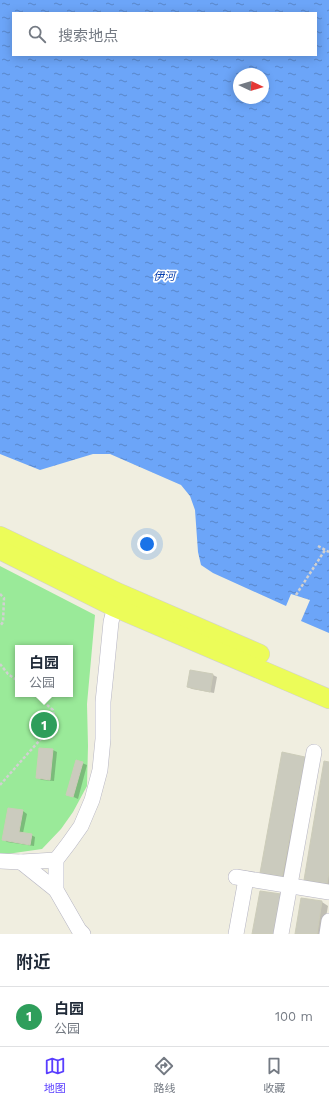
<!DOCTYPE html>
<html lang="zh">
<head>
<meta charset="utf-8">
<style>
	:root { --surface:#fff; --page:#f6f6f7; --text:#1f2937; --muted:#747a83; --line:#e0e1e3; --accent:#593eff }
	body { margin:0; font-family:"Work Sans","Noto Sans SC",sans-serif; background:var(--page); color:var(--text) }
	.compass { position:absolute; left:233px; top:68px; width:36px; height:36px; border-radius:50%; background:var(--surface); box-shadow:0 2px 10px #0003; rotate:94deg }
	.you { position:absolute; left:147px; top:544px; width:14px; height:14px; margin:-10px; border:3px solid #fff; border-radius:50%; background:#1a73e8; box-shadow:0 0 0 6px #1a73e833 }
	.badge { display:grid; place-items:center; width:26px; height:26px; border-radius:50%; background:var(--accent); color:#fff; font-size:13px; font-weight:700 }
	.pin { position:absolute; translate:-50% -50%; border:2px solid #fff; box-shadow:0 1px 4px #0006 }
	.popup { position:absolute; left:15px; top:645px; width:58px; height:52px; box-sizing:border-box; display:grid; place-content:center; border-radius:0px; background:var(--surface); filter:drop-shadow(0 1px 3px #0005); font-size:13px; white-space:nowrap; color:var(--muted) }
	.popup b { font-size:15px; color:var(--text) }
	.popup::after { content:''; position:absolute; left:50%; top:100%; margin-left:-8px; border:8px solid transparent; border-top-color:var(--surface) }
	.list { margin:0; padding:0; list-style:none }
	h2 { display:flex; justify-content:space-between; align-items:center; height:52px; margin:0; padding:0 16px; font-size:17px }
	h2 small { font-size:13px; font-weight:400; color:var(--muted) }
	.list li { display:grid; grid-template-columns:26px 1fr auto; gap:12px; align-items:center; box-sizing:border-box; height:60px; padding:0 16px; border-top:1px solid var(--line) }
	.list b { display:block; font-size:15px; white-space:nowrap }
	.list p { margin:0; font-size:13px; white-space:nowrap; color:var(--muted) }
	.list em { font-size:13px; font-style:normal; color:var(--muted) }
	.icon { flex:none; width:22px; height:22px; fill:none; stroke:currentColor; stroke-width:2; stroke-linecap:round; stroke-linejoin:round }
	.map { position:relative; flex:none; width:329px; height:934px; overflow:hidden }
	.search { position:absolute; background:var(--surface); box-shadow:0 2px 10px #0003; left:12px; right:12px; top:12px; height:44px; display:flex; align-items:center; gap:10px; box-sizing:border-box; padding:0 14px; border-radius:0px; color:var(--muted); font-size:15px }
	.sheet { height:112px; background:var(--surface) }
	nav { display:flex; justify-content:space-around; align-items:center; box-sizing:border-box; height:56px; border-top:1px solid var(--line); background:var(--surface); font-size:11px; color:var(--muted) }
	nav a { display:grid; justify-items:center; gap:2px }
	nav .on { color:var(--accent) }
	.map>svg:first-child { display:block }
	.grass { fill:#9aea99; fill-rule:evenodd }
	.water { fill:url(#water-ripples); fill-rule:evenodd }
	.shadow { fill:#0003 }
	.building { fill:#cbcbbe; stroke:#ccccb9 }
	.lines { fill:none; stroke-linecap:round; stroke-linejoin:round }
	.minor-casing { stroke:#b5b4c2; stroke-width:16 }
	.major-casing { stroke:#d1d1d1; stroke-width:20 }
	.path { stroke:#d1d1d1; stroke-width:2.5; stroke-dasharray:3 2; stroke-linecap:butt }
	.minor { stroke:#fff; stroke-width:15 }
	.major { stroke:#ecfc59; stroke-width:19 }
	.labels { text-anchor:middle; stroke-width:3.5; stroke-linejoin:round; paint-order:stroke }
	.water-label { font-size:11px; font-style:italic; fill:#033bad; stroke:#fff }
</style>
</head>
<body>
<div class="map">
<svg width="329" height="934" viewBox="0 0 329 934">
	<defs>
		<pattern id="water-ripples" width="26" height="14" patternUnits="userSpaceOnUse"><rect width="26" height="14" fill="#6ca5f8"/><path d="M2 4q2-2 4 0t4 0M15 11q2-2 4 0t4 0" fill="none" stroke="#5987c9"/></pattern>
	</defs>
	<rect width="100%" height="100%" fill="#f0eee0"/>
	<path class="grass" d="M0,566l95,49 -8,89 1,42 -1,40 -14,26 -12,17 -19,20 -42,6zM18,648h52v46h-52z"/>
	<path class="water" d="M0,0h329v633l-28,-12 9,-21 -19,-6 -5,12 -73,-33 -12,-8 -3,-13 -3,-42 -5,-14 -9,-11 -71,-31h-17l-53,16 -40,-16zM13,13h303v42h-303zM239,74h24v24h-24z"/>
	<g class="shadow">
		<polygon points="213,675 217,677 214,693 192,689 188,687"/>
		<polygon points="40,749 53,750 57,752 54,781 42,780 37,778"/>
		<polygon points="304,758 312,762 290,881 269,877 261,873"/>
		<polygon points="77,761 87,765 78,799 67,794"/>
		<polygon points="329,763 329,887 314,884 306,880"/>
		<polygon points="23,811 27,814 23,833 31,835 35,837 34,846 7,842 3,839"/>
		<polygon points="302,899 322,902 328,906 323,934 296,934"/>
	</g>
	<g class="building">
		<polygon points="190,670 213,674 210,692 187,687"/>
		<polygon points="39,748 53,749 50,780 36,778"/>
		<polygon points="282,752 305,757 282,877 260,873"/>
		<polygon points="76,760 83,762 73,797 66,795"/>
		<polygon points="324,761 329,762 329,872 327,884 304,880"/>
		<polygon points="8,808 23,810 19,832 32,834 30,845 2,840"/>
		<polygon points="260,891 281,894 274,934 252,934"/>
		<polygon points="301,898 322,901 317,934 295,934"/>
	</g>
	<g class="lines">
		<defs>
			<g id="minor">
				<polyline points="0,861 21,862 56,860"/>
				<polyline points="21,862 56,890"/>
				<polyline points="236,877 329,892"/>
				<polyline points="83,934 79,930 56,890 56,860 69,843 81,826 92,800 100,770 103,739 103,702 107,663 111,622 117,598"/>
				<polyline points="236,934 246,879"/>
				<polyline points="281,934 314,752"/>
				<polyline points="327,934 329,921"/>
			</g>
			<g id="major">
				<polyline points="0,536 119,593 260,654"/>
				<polyline points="0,550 114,607 329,699"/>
			</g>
		</defs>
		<use href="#minor" class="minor-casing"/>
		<use href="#major" class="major-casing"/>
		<g class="path">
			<polyline points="318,546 329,552"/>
			<polyline points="0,594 4,598 3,622 0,626"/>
			<polyline points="296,595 325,550"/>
			<polyline points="0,664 8,674 18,681"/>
			<polyline points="0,785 46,733 54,722 53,710 34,694"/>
		</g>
		<use href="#minor" class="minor"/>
		<use href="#major" class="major"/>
	</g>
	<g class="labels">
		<g class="water-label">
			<text x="164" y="280">伊河</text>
		</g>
	</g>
</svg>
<svg class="compass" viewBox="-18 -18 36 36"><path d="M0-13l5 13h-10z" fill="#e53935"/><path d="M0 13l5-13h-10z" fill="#747a83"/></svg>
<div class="you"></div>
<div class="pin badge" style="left:44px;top:725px;background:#2e9e5b">1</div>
<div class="popup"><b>白园</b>公园</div>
<div class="search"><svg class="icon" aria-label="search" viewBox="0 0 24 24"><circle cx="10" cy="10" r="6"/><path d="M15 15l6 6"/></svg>搜索地点</div>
</div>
<section class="sheet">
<h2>附近<small></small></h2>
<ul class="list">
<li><span class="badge" style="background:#2e9e5b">1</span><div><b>白园</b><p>公园</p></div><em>100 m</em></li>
</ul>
</section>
<nav>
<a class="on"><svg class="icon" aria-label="map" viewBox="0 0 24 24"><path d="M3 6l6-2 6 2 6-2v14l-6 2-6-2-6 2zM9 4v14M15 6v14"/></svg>地图</a>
<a><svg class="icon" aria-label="directions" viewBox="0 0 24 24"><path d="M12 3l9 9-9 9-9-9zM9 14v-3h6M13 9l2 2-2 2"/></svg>路线</a>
<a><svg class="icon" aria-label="saved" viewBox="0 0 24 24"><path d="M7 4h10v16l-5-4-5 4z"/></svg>收藏</a>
</nav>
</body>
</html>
